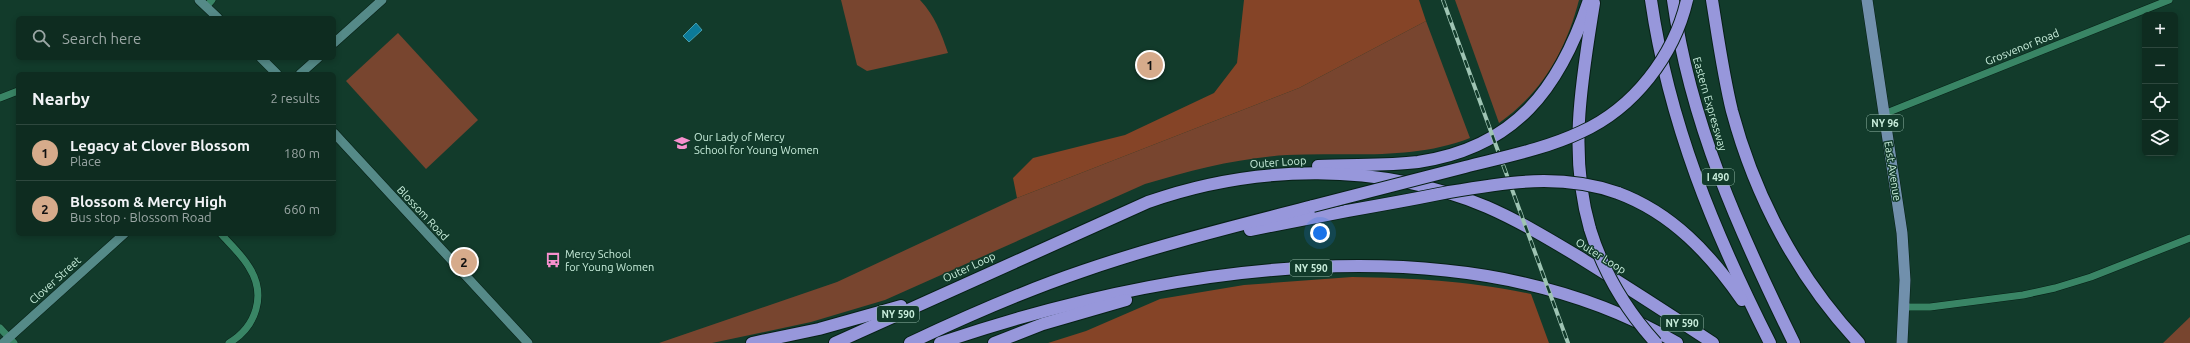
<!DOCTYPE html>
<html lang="en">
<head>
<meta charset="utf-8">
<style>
	:root { --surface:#0e2c20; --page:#173429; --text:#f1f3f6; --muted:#9ba7a5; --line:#2e483e; --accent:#d6ab8b }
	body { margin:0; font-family:Ubuntu,sans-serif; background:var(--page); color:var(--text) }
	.controls { position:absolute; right:12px; top:12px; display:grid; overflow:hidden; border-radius:6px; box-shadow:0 2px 6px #0003 }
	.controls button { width:36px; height:36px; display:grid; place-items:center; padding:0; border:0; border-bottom:1px solid var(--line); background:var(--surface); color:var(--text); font:20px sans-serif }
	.you { position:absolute; left:1320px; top:233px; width:14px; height:14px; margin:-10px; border:3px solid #fff; border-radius:50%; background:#1a73e8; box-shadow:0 0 0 6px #1a73e833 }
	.badge { display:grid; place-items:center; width:26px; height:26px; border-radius:50%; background:var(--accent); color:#111; font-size:13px; font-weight:700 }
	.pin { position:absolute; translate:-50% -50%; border:2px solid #fff; box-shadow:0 1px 4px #0006 }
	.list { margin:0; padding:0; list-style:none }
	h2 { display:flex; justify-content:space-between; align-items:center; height:52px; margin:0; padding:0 16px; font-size:17px }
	h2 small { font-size:13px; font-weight:400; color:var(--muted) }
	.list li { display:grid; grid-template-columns:26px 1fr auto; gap:12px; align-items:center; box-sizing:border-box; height:56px; padding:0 16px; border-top:1px solid var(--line) }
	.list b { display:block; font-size:15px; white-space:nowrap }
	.list p { margin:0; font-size:13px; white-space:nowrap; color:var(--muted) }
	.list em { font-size:13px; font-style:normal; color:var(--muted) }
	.icon { flex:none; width:22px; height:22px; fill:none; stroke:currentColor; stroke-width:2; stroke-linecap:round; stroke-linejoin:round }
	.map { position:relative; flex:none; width:2190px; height:343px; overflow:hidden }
	.search { position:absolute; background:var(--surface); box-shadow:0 2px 6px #0003; left:16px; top:16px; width:320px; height:44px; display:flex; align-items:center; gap:10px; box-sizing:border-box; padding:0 14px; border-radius:6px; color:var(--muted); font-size:15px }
	.panel { position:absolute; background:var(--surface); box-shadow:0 2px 6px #0003; left:16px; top:72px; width:320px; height:164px; border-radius:6px }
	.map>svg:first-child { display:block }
	.green { fill:#78452f }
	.forest { fill:#854427 }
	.water { fill:#0c7b99; stroke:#459ead }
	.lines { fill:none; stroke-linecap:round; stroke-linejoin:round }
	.street-casing { stroke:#072016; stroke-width:8 }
	.secondary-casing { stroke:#072016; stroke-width:10 }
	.primary-casing { stroke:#072016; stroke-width:12 }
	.highway-casing { stroke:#072016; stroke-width:14 }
	.street { stroke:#398565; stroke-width:7 }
	.secondary { stroke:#558a88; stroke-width:9 }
	.primary { stroke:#7190ac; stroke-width:11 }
	.highway { stroke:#9797db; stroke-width:12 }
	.rail-casing { stroke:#9ec4b3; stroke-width:4 }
	.rail { stroke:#123b2b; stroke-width:2.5; stroke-dasharray:8; stroke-linecap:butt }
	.highway-bridge-casing { stroke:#072016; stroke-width:14; stroke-linecap:butt }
	.highway-bridge { stroke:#9797db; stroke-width:12 }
	.labels { text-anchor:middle; stroke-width:3; stroke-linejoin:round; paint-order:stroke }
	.shield { fill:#123b2b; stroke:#92b8a7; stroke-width:1 }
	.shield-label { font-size:10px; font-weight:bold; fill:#c9eedc }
	.street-label { font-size:11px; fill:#c9eedc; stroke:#123b2b }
	.poi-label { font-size:11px; fill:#c9eedc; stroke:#123b2b; text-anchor:start }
</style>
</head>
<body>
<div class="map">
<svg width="2190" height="343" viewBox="0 0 2190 343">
	<rect width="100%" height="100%" fill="#123b2b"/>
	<g class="green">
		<path d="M841,0h79c15,16 21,33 28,53l-81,18 -10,-6z"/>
		<path d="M1455,0h124c-13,50 -37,93 -80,123z"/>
		<path d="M1426,21l44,117c-59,23 -121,14 -183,17 -49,3 -95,15 -142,29l-260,116 -74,22 -99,21h-53l178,-61 180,-84 282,-110z"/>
		<polygon points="398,33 478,120 426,169 346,81"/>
		<polygon points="2190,317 2190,343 2163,343"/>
	</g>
	<g class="forest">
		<polygon points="1244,0 1419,0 1426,21 1299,88 1017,198 1013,178 1033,158 1125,135 1214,93 1237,63"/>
		<path d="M1352,277c63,1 116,4 179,17l18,49h-501l38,-12 74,-32 84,-14z"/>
	</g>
	<polygon class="water" points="696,23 702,30 689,42 683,36"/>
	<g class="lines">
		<defs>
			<g id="street">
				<polyline points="206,7 212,0"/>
				<polyline points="0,98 18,91"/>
				<polyline points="1884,114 2169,0"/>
				<path d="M221,234c10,11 21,21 28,33 18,28 7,60 -20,76"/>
				<polyline points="1904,307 1930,307 2023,295 2055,288 2091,277 2190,238"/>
				<polyline points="0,328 14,343"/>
			</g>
			<g id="secondary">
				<polyline points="199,0 218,18"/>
				<polyline points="334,43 382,0"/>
				<polyline points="261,58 277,74"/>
				<polyline points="300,74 318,58"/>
				<polyline points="334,133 528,343"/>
				<polyline points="3,343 124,234"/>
			</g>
			<polyline id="primary" points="1867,0 1902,233 1905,280 1902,343"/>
			<g id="highway">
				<path d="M1651,0c18,124 63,232 119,343"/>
				<path d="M1673,0c17,123 67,233 121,343"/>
				<path d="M1712,0c6,37 11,74 20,111 23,86 66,167 127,232"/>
				<path d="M1318,166c33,-2 67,0 100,-4 97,-14 142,-74 171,-162"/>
				<path d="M1618,193c54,20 92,61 124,107"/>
				<path d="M1590,229c-22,-76 -8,-150 4,-226"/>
				<polyline points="1250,230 1347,211"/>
				<polyline points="752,343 819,329 901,306"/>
				<path d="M835,343l313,-141c108,-38 232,-40 339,5 32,14 62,32 92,50 45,28 90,57 134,86"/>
				<path d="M910,343c57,-27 114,-52 173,-72 75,-26 153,-45 230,-65"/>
				<path d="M940,343c223,-76 524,-126 737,0"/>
				<polyline points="994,343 1043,324 1126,300"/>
			</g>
		</defs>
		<use href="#street" class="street-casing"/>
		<use href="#secondary" class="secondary-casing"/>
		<use href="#primary" class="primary-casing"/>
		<use href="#highway" class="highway-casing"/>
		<use href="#street" class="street"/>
		<use href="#secondary" class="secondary"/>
		<use href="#primary" class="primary"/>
		<use href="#highway" class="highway"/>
		<defs>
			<polyline id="rail" points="1443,0 1568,343"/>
		</defs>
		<use href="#rail" class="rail-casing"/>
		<use href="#rail" class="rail"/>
		<defs>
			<g id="highway-bridge">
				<path d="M1313,206c51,-13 101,-26 152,-39 39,-10 80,-18 116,-35 53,-24 93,-76 106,-132"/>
				<path d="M1347,211c34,-6 68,-12 102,-19 58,-10 112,-19 169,1"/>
				<path d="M1590,229c13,42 36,81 66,114"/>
			</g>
		</defs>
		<use href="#highway-bridge" class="highway-bridge-casing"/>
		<use href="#highway-bridge" class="highway-bridge"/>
	</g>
	<defs>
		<symbol id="school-bare" viewBox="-9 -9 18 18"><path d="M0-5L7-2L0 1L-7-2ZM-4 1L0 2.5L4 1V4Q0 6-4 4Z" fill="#f790ce" stroke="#123b2b" stroke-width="2.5" paint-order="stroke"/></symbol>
		<symbol id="bus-bare" viewBox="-9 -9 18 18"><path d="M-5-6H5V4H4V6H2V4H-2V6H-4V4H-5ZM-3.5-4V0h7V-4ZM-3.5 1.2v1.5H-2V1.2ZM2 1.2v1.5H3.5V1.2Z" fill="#f790ce" stroke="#123b2b" stroke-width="2.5" paint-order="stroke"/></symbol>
	</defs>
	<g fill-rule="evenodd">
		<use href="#school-bare" x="671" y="132" width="22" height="22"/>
		<use href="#bus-bare" x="542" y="249" width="22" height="22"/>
	</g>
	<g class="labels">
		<g class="shield">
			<rect x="1867" y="115" width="36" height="16" rx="3"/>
			<rect x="1702" y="169" width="32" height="16" rx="3"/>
			<rect x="1290" y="260" width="42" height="16" rx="3"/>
			<rect x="877" y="306" width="42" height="16" rx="3"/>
			<rect x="1661" y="315" width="42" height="16" rx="3"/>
		</g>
		<g class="shield-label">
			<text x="1885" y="127">NY 96</text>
			<text x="1718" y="181">I 490</text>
			<text x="1311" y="272">NY 590</text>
			<text x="898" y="318">NY 590</text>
			<text x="1682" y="327">NY 590</text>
		</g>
		<g class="street-label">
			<text transform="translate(2022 47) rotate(-22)" y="4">Grosvenor Road</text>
			<text transform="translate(1710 104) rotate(74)" y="4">Eastern Expressway</text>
			<text transform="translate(1278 162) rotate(-4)" y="4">Outer Loop</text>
			<text transform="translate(1893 171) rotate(81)" y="4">East Avenue</text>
			<text transform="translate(423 213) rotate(47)" y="4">Blossom Road</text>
			<text transform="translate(1601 256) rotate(32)" y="4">Outer Loop</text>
			<text transform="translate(969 267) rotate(-25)" y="4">Outer Loop</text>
			<text transform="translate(55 280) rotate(-42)" y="4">Clover Street</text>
		</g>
		<g class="poi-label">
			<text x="694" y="141">Our Lady of Mercy<tspan x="694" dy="13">School for Young Women</tspan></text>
			<text x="565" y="258">Mercy School<tspan x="565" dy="13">for Young Women</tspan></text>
		</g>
	</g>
</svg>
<div class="controls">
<button>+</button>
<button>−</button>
<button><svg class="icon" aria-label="locate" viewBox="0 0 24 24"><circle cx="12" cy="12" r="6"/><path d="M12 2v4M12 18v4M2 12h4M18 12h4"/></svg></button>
<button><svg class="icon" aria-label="layers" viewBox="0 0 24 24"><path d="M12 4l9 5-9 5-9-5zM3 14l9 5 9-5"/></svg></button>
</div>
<div class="you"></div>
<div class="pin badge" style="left:1150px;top:65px">1</div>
<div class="pin badge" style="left:464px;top:262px">2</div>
<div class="search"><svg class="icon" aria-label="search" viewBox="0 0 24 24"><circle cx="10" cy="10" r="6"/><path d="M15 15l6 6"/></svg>Search here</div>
<section class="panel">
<h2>Nearby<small>2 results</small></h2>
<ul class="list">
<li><span class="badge">1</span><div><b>Legacy at Clover Blossom</b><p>Place</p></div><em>180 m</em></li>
<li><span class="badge">2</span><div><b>Blossom &amp; Mercy High</b><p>Bus stop · Blossom Road</p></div><em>660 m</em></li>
</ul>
</section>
</div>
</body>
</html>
